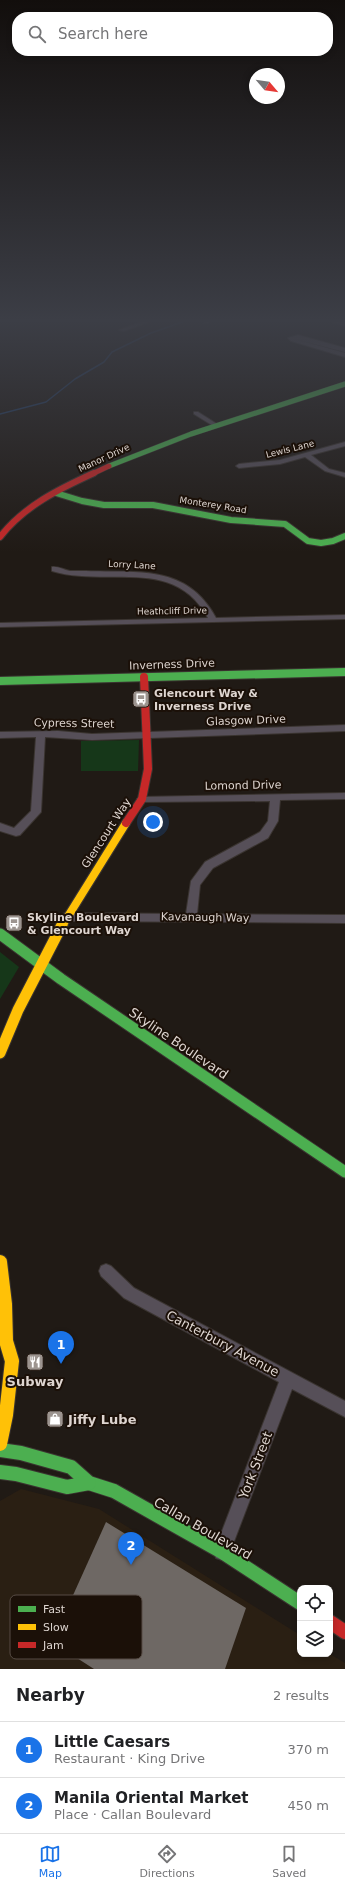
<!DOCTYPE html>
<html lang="en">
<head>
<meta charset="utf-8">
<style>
	:root { --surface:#fff; --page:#f6f6f6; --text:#202124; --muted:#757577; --line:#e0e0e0; --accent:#1a73e8 }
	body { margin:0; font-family:"DejaVu Sans",sans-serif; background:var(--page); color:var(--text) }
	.controls { position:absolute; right:12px; bottom:12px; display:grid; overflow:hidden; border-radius:8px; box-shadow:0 2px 6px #0003 }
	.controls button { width:36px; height:36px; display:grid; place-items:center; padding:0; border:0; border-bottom:1px solid var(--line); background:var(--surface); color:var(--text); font:20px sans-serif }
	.compass { position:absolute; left:249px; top:68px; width:36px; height:36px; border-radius:50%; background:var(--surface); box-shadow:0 2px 6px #0003; rotate:119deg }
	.you { position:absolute; left:153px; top:822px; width:14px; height:14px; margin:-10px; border:3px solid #fff; border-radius:50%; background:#1a73e8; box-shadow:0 0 0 6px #1a73e833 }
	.badge { display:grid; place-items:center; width:26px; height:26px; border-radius:50%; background:var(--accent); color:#fff; font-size:13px; font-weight:700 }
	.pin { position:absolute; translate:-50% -33px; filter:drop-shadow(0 1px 2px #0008) }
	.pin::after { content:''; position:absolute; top:21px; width:14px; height:12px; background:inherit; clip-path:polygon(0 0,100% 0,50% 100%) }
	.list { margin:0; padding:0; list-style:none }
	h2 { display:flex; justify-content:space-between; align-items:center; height:52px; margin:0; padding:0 16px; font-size:17px }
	h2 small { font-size:13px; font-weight:400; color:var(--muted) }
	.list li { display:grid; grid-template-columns:26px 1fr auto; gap:12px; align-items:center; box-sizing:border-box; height:56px; padding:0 16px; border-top:1px solid var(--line) }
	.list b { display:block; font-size:15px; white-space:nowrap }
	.list p { margin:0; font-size:13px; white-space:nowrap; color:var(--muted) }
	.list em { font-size:13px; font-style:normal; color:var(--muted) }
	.icon { flex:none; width:22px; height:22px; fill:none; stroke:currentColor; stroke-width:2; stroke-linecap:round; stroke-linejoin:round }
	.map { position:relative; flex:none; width:345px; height:1669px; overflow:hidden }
	.search { position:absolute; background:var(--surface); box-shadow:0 2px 6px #0003; left:12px; right:12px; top:12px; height:44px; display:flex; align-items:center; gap:10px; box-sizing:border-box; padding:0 14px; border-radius:16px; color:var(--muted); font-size:15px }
	.sheet { height:164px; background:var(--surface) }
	nav { display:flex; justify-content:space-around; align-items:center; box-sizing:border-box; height:56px; border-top:1px solid var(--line); background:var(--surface); font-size:11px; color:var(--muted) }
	nav a { display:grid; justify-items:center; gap:2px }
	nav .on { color:var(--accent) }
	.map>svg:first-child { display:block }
	.commercial { fill:#2a1f13 }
	.green { fill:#163719 }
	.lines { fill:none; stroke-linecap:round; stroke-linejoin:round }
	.stream { stroke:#243e64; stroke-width:1.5 }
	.building { fill:#6e6864 }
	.street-casing { stroke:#3a3430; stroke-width:2 }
	.fast-far4-casing { stroke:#3a3430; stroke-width:6 }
	.fast-far3-casing { stroke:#3a3430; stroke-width:8 }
	.fast-far2-casing { stroke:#3a3430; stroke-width:10 }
	.fast-far1-casing { stroke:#3a3430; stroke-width:13 }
	.fast-casing { stroke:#3a3430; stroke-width:16 }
	.slow-far2-casing { stroke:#3a3430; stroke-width:10 }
	.slow-far1-casing { stroke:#3a3430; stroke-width:13 }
	.slow-casing { stroke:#3a3430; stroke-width:16 }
	.jam-far3-casing { stroke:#3a3430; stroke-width:6 }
	.jam-far2-casing { stroke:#3a3430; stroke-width:8 }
	.jam-far1-casing { stroke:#3a3430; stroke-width:10 }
	.jam-casing { stroke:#3a3430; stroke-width:16 }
	.street { fill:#564f58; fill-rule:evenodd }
	.fast-far4 { stroke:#4caf50; stroke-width:5 }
	.fast-far3 { stroke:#4caf50; stroke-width:6 }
	.fast-far2 { stroke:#4caf50; stroke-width:8 }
	.fast-far1 { stroke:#4caf50; stroke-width:11 }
	.fast { stroke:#4caf50; stroke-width:14 }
	.slow-far2 { stroke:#ffc107; stroke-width:8 }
	.slow-far1 { stroke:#ffc107; stroke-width:11 }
	.slow { stroke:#ffc107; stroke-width:14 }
	.jam-far3 { stroke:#c62828; stroke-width:5 }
	.jam-far2 { stroke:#c62828; stroke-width:6 }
	.jam-far1 { stroke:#c62828; stroke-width:8 }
	.jam { stroke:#c62828; stroke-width:14 }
	.labels { text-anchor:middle; stroke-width:4; stroke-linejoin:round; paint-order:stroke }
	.far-street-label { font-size:9px; fill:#ded5d0; stroke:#1b1008 }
	.street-label { font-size:11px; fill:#ded5d0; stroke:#1b1008 }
	.poi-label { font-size:11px; font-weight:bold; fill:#ded5d0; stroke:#1b1008; text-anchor:start }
	.near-street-label { font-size:13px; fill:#ded5d0; stroke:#1b1008 }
	.near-poi-label { font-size:13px; font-weight:bold; fill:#ded5d0; stroke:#1b1008 }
	.key { fill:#1b1008; stroke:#564b44; stroke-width:1 }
	.key-label { font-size:11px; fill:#ded5d0 }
</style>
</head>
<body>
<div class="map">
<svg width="345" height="1669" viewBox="0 0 345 1669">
	<rect width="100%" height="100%" fill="#201a15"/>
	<polygon class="commercial" points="21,1489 99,1509 300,1635 300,1654 330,1654 345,1663 345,1669 0,1669 0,1501"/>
	<g class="green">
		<polygon points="139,740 138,771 81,771 81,741"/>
		<polygon points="0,952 19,967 0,999"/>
	</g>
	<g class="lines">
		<polyline class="stream" points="0,414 46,402 75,379 104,362 112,352 151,333 191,319"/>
	</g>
	<polygon class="building" points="106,1522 246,1608 225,1669 94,1669 52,1642"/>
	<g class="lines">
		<defs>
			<g id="street">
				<polygon points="150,319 157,319 124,331 119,330"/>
				<polygon points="207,319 213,319 208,323 204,323"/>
				<polygon points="323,319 331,319 345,322 345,326"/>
				<polygon points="298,335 345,348 345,352 295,339 345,353 345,357 291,341 288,338"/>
				<polygon points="194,412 198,412 220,426 215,427 194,414"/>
				<polygon points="345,442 345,446 311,455 329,469 345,473 345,477 325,471 305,457 280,464 239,468 236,466 239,464 280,460"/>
				<path d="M52,567c6,-1 12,3 18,4 5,0 10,0 16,0 52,2 101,-7 130,47l129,-3v4l-345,8v-4l208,-5c-34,-63 -101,-30 -156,-47z"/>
				<polygon points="345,725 345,731 92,740 45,737 41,812 20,835 16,836 0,831 0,823 14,828 31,811 36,737 0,738 0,732 58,731 92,734"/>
				<polygon points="345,793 345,799 280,800 278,821 268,838 213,868 200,885 197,914 345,915 345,923 66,921 62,920 61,917 62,914 66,913 186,914 191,881 205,862 260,832 268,821 270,801 142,802 137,799 139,797"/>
				<polygon points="106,1264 111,1266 134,1288 345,1401 345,1417 292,1389 230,1552 228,1558 222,1560 216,1558 214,1552 279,1382 124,1298 101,1276 99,1271 101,1266"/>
			</g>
			<polyline id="fast-far4" points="109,466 191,434 345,384"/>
			<polyline id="fast-far3" points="56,493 82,501 104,505 153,505 231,520 285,524 308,541 321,543 333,541 345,536"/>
			<polyline id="fast-far2" points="0,681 345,672"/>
			<polyline id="fast-far1" points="0,934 61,979 345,1172"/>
			<g id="fast">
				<polyline points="0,1450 21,1453 71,1467 89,1483 114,1491 222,1552 300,1603"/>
				<polyline points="0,1472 16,1474 67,1487 89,1483"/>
			</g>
			<polyline id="slow-far2" points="62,926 126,823"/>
			<polyline id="slow-far1" points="0,1053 18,1010 62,925"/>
			<polyline id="slow" points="0,1262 5,1304 6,1341 12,1361 6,1415 0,1444"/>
			<polyline id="jam-far3" points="92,474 109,466"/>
			<path id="jam-far2" d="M0,537c24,-31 59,-48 94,-64"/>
			<polyline id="jam-far1" points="126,823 142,799 148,769 144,677"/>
			<polyline id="jam" points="330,1622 345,1632"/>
		</defs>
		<use href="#street" class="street-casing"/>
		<use href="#fast-far4" class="fast-far4-casing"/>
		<use href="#fast-far3" class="fast-far3-casing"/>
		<use href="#fast-far2" class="fast-far2-casing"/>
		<use href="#fast-far1" class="fast-far1-casing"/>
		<use href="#fast" class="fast-casing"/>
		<use href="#slow-far2" class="slow-far2-casing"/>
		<use href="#slow-far1" class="slow-far1-casing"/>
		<use href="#slow" class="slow-casing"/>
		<use href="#jam-far3" class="jam-far3-casing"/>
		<use href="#jam-far2" class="jam-far2-casing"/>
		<use href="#jam-far1" class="jam-far1-casing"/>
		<use href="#jam" class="jam-casing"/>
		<use href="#street" class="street"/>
		<use href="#fast-far4" class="fast-far4"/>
		<use href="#fast-far3" class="fast-far3"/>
		<use href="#fast-far2" class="fast-far2"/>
		<use href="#fast-far1" class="fast-far1"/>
		<use href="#fast" class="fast"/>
		<use href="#slow-far2" class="slow-far2"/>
		<use href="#slow-far1" class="slow-far1"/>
		<use href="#slow" class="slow"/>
		<use href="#jam-far3" class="jam-far3"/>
		<use href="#jam-far2" class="jam-far2"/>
		<use href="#jam-far1" class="jam-far1"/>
		<use href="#jam" class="jam"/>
	</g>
	<linearGradient id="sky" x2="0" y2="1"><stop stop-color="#120e0c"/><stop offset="0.58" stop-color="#3c3e46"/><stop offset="1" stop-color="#3c3e46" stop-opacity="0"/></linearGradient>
	<rect width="345" height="552" fill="url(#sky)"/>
	<defs>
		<symbol id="bus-square" viewBox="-11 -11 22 22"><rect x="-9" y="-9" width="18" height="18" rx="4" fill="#9c948f" stroke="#1b1008"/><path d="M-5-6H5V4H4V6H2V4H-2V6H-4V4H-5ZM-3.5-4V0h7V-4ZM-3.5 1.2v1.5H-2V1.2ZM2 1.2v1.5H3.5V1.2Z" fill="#fff"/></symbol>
		<symbol id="restaurant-square" viewBox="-11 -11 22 22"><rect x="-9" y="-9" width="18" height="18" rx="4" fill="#9c948f" stroke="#1b1008"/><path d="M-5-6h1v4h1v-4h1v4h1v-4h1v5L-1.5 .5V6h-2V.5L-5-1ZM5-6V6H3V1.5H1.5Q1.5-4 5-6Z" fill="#fff"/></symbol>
		<symbol id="shop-square" viewBox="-11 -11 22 22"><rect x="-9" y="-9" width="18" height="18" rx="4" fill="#9c948f" stroke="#1b1008"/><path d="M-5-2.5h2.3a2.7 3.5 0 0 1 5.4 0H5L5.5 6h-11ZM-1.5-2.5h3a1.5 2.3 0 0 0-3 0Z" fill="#fff"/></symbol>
	</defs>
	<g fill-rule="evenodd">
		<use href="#bus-square" x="131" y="689" width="20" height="20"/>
		<use href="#bus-square" x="4" y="913" width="20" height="20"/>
		<use href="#restaurant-square" x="25" y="1352" width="20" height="20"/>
		<use href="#shop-square" x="45" y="1409" width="20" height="20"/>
	</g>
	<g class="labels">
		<g class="far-street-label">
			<text transform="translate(290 449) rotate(-14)" y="3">Lewis Lane</text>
			<text transform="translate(104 458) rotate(-25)" y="3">Manor Drive</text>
			<text transform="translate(213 505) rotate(9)" y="3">Monterey Road</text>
			<text transform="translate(132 565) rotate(3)" y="3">Lorry Lane</text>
			<text transform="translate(172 611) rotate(-1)" y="3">Heathcliff Drive</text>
		</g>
		<g class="street-label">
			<text transform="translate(172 664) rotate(-2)" y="4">Inverness Drive</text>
			<text transform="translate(246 720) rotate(-2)" y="4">Glasgow Drive</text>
			<text transform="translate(74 723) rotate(1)" y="4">Cypress Street</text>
			<text transform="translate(243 785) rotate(-1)" y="4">Lomond Drive</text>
			<text transform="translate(106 833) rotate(-57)" y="4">Glencourt Way</text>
			<text transform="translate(205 917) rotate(1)" y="4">Kavanaugh Way</text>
		</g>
		<g class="poi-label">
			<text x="154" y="697">Glencourt Way &amp;<tspan x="154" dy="13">Inverness Drive</tspan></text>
			<text x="27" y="921">Skyline Boulevard<tspan x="27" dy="13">&amp; Glencourt Way</tspan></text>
		</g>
		<g class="near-street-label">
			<text transform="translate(179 1043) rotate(34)" y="5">Skyline Boulevard</text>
			<text transform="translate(223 1343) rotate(28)" y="5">Canterbury Avenue</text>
			<text transform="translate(255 1465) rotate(-69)" y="5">York Street</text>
			<text transform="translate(203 1528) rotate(30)" y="5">Callan Boulevard</text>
		</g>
		<g class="near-poi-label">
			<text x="35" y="1386">Subway</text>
			<text x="68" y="1424" text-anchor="start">Jiffy Lube</text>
		</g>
	</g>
	<rect x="10" y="1595" width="132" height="64" rx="6" class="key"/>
	<rect x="18" y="1606" width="18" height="6" fill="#4caf50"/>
	<rect x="18" y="1624" width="18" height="6" fill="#ffc107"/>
	<rect x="18" y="1642" width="18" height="6" fill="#c62828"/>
	<g class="key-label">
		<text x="43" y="1613">Fast</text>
		<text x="43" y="1631">Slow</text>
		<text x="43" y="1649">Jam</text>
	</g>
</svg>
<div class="controls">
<button><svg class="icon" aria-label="locate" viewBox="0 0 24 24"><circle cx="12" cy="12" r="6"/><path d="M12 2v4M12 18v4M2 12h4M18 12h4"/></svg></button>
<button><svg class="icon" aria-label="layers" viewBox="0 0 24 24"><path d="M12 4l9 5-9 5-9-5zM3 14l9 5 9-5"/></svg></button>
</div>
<svg class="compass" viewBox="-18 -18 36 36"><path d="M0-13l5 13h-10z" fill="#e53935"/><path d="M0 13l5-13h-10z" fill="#757577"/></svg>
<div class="you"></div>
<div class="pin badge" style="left:61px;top:1364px">1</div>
<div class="pin badge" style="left:131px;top:1565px">2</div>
<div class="search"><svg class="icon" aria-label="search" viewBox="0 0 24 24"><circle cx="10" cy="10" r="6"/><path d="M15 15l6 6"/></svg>Search here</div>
</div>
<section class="sheet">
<h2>Nearby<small>2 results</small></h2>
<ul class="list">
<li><span class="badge">1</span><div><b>Little Caesars</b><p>Restaurant · King Drive</p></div><em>370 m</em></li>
<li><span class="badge">2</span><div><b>Manila Oriental Market</b><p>Place · Callan Boulevard</p></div><em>450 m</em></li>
</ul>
</section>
<nav>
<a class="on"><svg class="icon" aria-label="map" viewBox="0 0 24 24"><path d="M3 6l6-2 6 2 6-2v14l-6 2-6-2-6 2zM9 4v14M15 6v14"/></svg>Map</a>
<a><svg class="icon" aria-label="directions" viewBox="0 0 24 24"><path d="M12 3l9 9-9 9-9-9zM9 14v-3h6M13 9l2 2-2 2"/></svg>Directions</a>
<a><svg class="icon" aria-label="saved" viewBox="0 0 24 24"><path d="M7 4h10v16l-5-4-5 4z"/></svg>Saved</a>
</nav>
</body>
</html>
